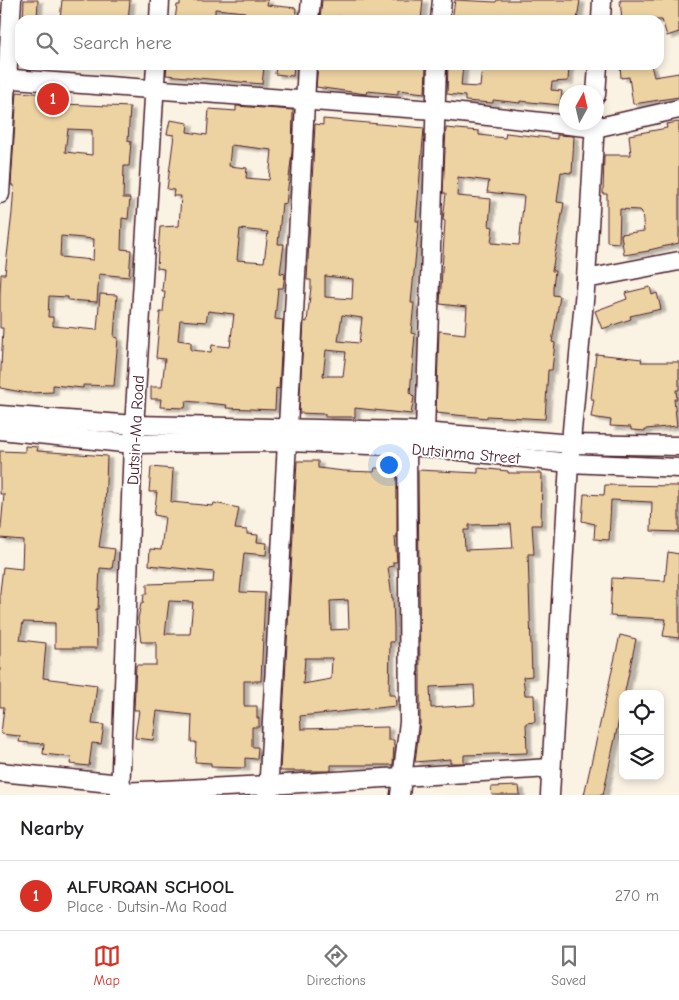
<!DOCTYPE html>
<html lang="en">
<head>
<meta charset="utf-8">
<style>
	:root { --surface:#fff; --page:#f6f6f6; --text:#202124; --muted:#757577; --line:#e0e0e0; --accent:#d93025 }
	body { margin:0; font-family:"Comic Neue",sans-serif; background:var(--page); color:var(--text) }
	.controls { position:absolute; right:15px; bottom:15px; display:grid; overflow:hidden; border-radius:10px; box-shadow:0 2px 8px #0003 }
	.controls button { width:45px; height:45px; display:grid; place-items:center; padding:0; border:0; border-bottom:1px solid var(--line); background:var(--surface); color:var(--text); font:25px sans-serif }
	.compass { position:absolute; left:559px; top:85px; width:45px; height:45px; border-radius:50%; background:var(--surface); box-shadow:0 2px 8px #0003; rotate:8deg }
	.you { position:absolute; left:388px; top:464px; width:18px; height:18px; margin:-12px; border:4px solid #fff; border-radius:50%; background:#1a73e8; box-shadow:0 0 0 8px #1a73e833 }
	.badge { display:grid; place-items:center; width:32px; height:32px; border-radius:50%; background:var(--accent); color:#fff; font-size:16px; font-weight:700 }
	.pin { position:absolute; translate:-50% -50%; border:2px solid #fff; box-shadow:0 1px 5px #0006 }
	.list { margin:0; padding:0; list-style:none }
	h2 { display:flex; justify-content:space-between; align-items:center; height:65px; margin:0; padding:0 20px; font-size:21px }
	h2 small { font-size:16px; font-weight:400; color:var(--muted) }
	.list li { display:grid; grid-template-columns:32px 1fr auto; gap:15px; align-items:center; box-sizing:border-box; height:70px; padding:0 20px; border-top:1px solid var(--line) }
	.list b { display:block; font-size:19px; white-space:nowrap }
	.list p { margin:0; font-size:16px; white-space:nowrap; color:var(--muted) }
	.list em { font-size:16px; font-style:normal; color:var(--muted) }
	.icon { flex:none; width:28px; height:28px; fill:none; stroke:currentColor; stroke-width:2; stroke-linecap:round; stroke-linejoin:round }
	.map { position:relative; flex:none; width:679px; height:795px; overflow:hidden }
	.search { position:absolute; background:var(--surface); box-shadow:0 2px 8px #0003; left:15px; right:15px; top:15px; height:55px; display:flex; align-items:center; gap:12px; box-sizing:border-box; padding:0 18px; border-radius:15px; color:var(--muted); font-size:19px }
	.sheet { height:135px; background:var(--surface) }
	nav { display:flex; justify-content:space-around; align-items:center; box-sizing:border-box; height:70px; border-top:1px solid var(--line); background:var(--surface); font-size:14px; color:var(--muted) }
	nav a { display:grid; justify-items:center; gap:2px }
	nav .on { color:var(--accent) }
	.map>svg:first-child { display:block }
	.building { fill:#eed3a2; stroke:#4a1f2b; fill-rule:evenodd; filter:url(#shadow) }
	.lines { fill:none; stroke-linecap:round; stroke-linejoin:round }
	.minor-casing { stroke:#4a1f2b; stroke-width:21 }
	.minor { stroke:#fff; stroke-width:18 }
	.labels { text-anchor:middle; stroke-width:4; stroke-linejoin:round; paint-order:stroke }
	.street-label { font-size:16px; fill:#4a1f2b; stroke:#fff }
</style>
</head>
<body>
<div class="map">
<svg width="679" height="795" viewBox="0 0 679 795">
	<defs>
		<filter id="shadow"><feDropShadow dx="5" dy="3" stdDeviation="1" flood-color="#0004"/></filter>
	</defs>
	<rect width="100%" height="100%" fill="#faf2e3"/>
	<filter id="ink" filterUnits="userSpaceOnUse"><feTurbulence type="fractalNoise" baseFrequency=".02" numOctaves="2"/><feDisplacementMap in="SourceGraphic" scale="10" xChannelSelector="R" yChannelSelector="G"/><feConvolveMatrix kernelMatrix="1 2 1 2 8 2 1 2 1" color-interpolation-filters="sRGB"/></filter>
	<g filter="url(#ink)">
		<g class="building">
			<polygon points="24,0 38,0 37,20 23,20"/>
			<polygon points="62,0 130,0 128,20 60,20"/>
			<polygon points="180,0 268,0 267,5 296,8 295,20 244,19 245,12 215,9 215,20 175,20 177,5 180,5"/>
			<polygon points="322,0 423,0 421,20 371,20 338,16 338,20 320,20"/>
			<polygon points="455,0 496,2 497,0 580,0 577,20 452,20"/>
			<polygon points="620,0 679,0 679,32 667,36 662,20 622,20"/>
			<polygon points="167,65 241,65 264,67 262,84 166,75"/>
			<polygon points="276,65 294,65 293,76 275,74"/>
			<polygon points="318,65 426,66 425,93 398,90 398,94 367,91 366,94 316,87"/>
			<polygon points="448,65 463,65 461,86 480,87 482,67 506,69 506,65 569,65 568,81 552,82 551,90 562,91 560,105 520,101 520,103 493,100 493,103 465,101 465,96 447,94"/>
			<polygon points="620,65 651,65 654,77 679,73 679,97 633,104 629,77 621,78"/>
			<path d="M17,92l48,3 -1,9 66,3 -2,34 3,1 -2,24h-5l-1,32h7l-2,21 -6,-1 -1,31 10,1 -2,27 -30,-3 -2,28 -29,-2v-3l-19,-1 -1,21h5v9l44,4 3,-36 17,1 -3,42 4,1 -4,48 -31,-1v3l-30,-3v7l-26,1 -27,-5 3,-60h-3v-33l1,-21h4l7,-61 2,-28h-3zM68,129l24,1v25l-27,-3zM61,236l33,3 -1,21 -33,-3z"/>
			<path d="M236,106l57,4 -1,42 -6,52 -4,-1 -4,41h6l-4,29 5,1 -2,14h-5l-3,31 8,1 -4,69 -3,-1 -1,22 -49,-2 1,-3 -41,-4 -1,7 -25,-1 1,-8h-10v-12h11l3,-28 -9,-1 4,-46h3l2,-21h-3l2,-22 -7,-1 1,-16 2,-25 19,-1 2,-30h-8l1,-6 -7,-1 7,-54 -7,-1 3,-14 18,3 -1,9 20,3 2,-26 27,2zM231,145l41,5 -3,30 -23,-2 1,-10 -18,-2zM240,229l28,3 -4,30 -27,-2zM208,311l26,3 -4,33 -18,-2 -1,7 -20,-2v-8l-13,-2 2,-20 26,2z"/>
			<path d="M323,119l101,9 -8,93h3l-8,82h3l-3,30 4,1 -5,59 4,4 -3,17 -56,-6v9h-30v-3l-26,-1 5,-92 3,1 4,-35v-7h-4l8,-156 8,1zM325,276l28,3 -1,20 -27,-2zM342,315l20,3 -3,25 -21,-2zM326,350l20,2 -3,24h-20z"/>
			<polygon points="679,122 679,243 649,250 649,251 624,255 621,234 644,231 642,212 640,210 620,209 619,243 607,242 607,194 603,194 604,155 631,155 629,135 667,128 666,124"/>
			<path d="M446,128l33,3v4l26,3 1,-5 51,6v-4l17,1 -2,37 -11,-1 -4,30 7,1 -12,68h3l-2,16v8l7,1 -8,46 3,1 -3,27h-4l-3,49 -58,-3v2l-51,-5 3,-82 26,3 2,-27 -27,-3 5,-83 -2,-1 3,-27h-3zM458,177l31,4 -2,11 37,4 -5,49 -28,-2 2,-16 -4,-1 2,-27 -34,-3z"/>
			<polygon points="650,287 652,295 657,293 661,309 630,316 631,319 602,329 595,311 627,299 625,293"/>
			<polygon points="596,354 642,359 641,362 679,362 679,390 676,390 677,399 674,399 677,426 646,429 646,431 631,430 631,427 610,426 611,420 591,417 594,399 591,399"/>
			<polygon points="25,446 38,447 37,451 107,456 105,508 99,547 115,549 112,569 100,568 98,609 96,609 97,648 55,648 55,623 23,622 20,640 46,643 43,678 97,685 92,724 104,725 101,744 92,743 89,766 70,764 71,757 43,754 44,744 19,742 20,736 1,734 4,707 0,707 0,592 3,567 22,569 23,540 0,538 4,494 0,494 0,451 25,452"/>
			<path d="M297,461h21v7l26,3 30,1 1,-4 22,1v68h-2l2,25h-4v4l-5,1 4,31h1l1,29v15h-4l-1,53h6l1,11 -96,10 1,13 87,-2v13h6l-1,25h-62v6h-51zM348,600l1,29 -18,1 -1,-29zM305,658h27l-1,21 -28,5z"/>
			<path d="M151,467l22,2 -2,33 42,4 1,-3 25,5 -4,21 12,1v4l11,1 -1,7 10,1 -1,12 -22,-2 -4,39 25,1 -4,88h-17v25h13v12h2v9h-7v20h6l-1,12 -12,-1v10l-34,-1v-4l-16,-1 1,-20h-5l1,-27 -35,-4 -4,29 -18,-2 4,-28h-5l2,-45h20v-23h-15l-3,-23 3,-16h2l1,-9h3v-10l66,-2 1,-10 -65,-7 1,-16 11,1 4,-33 -11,-2 3,-23h-8zM169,601l24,1 -3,32h-25z"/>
			<path d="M478,468l30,3v2h34l-1,52h-9l2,29h-6l4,122 -9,1 2,18h9l1,27 -9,1 1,30 -63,2v8h-14v-4l-35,3 5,-39v-46l-2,-207 60,3zM511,524l2,24 -48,2 -1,-20h5v-5zM474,685l1,20 -44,3 -1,-21z"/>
			<polygon points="605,485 679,486 679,532 651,531 652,502 611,500 609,540 594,539 595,524 582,521 584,494 604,495"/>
			<polygon points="668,552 679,554 679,638 663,636 666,619 610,616 612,578 665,581"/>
			<polygon points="620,635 636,639 603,795 584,795"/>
			<polygon points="519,786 520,795 492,795 491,787"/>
		</g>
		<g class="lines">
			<defs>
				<g id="minor">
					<polyline points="159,20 160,0"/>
					<polyline points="309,20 311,0"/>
					<polyline points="440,20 442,0"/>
					<polyline points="601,20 602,0"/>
					<polyline points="0,78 434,110 595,128 679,109"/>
					<polyline points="596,95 598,65"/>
					<polyline points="0,194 12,0"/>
					<polyline points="586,279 679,261"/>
					<polyline points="0,415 135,425 410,431 572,444 679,446"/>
					<polyline points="288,427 307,65"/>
					<polyline points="0,430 133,444 287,442 424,447 569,463 679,468"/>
					<polyline points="425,432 437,65"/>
					<polyline points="0,772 121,784"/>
					<polyline points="121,792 269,785 550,768"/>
					<polyline points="120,795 133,444 156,65"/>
					<polyline points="268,795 287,442"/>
					<polyline points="400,795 409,722 407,448"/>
					<polyline points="550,795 569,463 586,279 595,122"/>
				</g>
			</defs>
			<use href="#minor" class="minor-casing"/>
			<use href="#minor" class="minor"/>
		</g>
	</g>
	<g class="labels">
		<g class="street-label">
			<text transform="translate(135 430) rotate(-87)" y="6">Dutsin-Ma Road</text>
			<text transform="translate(466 453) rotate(5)" y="6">Dutsinma Street</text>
		</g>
	</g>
</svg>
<div class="controls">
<button><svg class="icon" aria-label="locate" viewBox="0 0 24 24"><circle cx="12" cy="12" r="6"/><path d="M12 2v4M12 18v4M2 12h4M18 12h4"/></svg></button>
<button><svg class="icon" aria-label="layers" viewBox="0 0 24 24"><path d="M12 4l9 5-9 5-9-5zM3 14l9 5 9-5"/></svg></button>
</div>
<svg class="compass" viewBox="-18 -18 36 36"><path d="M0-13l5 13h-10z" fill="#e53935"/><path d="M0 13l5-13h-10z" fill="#757577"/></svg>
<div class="you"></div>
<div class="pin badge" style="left:53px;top:99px">1</div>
<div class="search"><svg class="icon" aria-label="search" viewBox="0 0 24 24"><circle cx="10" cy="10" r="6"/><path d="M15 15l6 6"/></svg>Search here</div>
</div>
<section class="sheet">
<h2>Nearby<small></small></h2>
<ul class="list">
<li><span class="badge">1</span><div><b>ALFURQAN SCHOOL</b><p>Place · Dutsin-Ma Road</p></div><em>270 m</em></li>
</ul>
</section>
<nav>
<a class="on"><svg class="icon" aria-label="map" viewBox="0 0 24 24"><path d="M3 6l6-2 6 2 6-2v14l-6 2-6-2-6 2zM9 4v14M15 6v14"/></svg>Map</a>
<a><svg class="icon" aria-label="directions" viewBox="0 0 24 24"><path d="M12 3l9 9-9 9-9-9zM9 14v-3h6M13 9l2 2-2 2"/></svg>Directions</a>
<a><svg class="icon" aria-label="saved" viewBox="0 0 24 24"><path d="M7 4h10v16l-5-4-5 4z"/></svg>Saved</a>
</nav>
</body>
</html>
